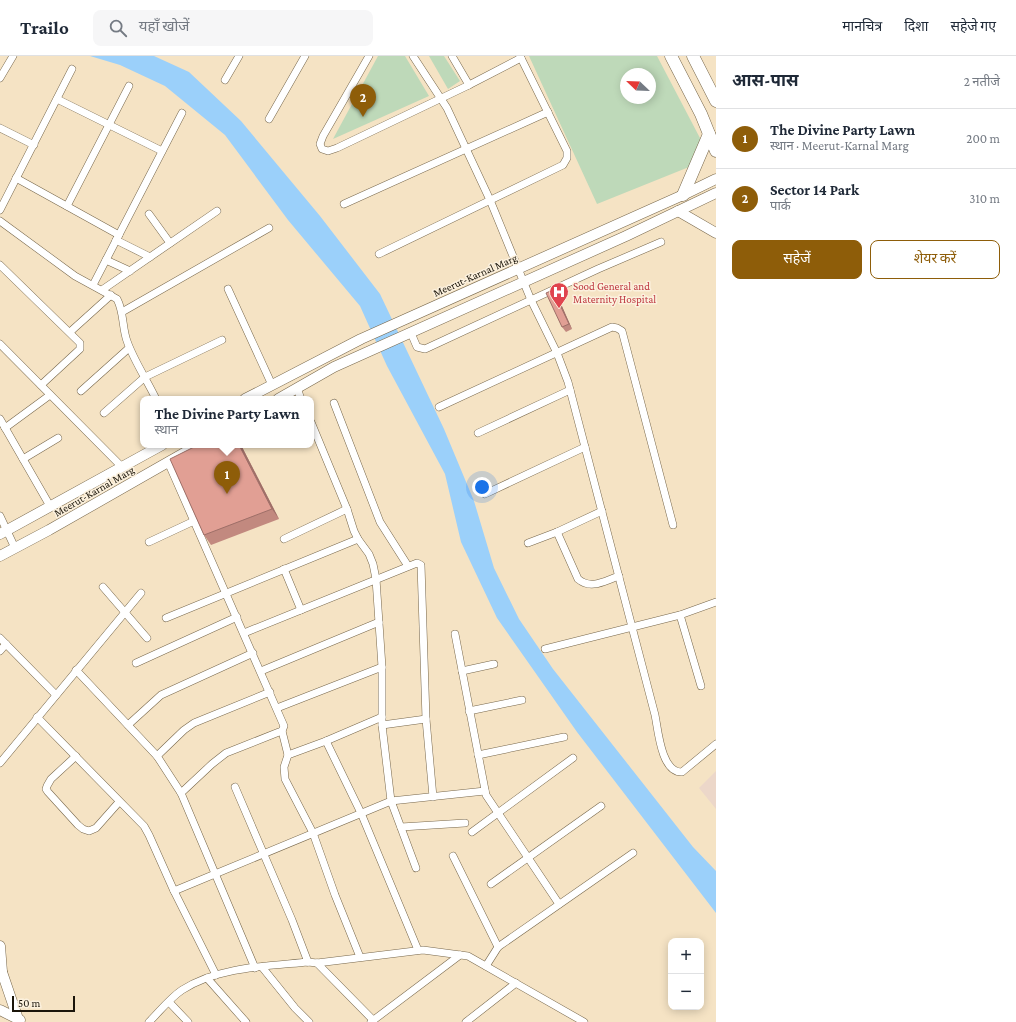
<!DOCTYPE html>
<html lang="hi">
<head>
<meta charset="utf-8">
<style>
	:root { --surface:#fff; --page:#f6f6f7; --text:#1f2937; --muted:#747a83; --line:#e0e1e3; --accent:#8e5d09 }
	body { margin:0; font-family:"Crimson Pro","Noto Sans Devanagari",serif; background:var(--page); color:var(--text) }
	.controls { position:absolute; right:12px; bottom:12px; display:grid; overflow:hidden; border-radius:8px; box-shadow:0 2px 10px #0003 }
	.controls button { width:36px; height:36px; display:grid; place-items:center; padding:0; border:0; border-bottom:1px solid var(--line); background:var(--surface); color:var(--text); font:20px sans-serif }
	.compass { position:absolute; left:620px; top:12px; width:36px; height:36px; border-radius:50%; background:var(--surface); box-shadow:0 2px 10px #0003; rotate:293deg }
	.scale { position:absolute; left:12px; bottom:10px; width:63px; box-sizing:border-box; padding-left:4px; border:2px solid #1b150a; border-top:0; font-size:11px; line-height:14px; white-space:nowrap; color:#1b150a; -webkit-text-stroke:3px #fcf1de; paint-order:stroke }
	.you { position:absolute; left:482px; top:431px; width:14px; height:14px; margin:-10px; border:3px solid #fff; border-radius:50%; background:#1a73e8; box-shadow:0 0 0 6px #1a73e833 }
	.badge { display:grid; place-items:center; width:26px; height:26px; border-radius:50%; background:var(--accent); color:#fff; font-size:13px; font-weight:700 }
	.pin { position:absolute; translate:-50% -33px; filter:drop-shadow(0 1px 2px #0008) }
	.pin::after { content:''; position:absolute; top:21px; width:14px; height:12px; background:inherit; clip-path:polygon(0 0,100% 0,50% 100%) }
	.popup { position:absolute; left:140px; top:340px; width:174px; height:52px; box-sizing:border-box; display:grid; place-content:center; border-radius:8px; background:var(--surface); filter:drop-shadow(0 1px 3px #0005); font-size:13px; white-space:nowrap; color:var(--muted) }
	.popup b { font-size:15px; color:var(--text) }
	.popup::after { content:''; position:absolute; left:50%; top:100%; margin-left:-8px; border:8px solid transparent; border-top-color:var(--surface) }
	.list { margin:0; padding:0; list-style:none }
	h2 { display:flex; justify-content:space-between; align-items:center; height:52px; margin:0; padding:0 16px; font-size:17px }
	h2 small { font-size:13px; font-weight:400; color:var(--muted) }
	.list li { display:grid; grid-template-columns:26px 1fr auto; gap:12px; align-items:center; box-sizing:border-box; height:60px; padding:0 16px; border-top:1px solid var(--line) }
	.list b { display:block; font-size:15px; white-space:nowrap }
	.list p { margin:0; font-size:13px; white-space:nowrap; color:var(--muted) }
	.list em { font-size:13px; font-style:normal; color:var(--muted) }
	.actions { display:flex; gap:8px; padding:12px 16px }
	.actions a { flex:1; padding:9px 0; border:1px solid var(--accent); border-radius:8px; text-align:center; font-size:14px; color:var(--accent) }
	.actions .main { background:var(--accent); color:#fff }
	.icon { flex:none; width:22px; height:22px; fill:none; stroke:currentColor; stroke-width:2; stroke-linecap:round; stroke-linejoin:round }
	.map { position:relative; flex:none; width:716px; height:966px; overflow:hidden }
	header { display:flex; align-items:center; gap:24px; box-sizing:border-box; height:56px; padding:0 20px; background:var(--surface); border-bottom:1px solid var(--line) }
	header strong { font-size:19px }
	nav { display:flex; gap:22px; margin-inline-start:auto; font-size:14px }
	.search { width:280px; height:36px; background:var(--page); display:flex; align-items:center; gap:10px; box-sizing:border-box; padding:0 14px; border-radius:8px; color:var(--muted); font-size:15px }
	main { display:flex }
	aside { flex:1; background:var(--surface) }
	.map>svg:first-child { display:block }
	.commercial { fill:#ecd7c9 }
	.green { fill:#bed9b9; fill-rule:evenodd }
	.water { fill:#9bd0fa }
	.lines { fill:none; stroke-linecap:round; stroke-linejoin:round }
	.street-casing { stroke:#77674b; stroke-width:8 }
	.secondary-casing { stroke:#77674b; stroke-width:11 }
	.highway-casing { stroke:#77674b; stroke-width:13 }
	.street { stroke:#fff; stroke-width:7 }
	.secondary { stroke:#fff; stroke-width:10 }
	.highway { stroke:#fff; stroke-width:12 }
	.wall { fill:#c2897f }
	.shaded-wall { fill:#9e6f68 }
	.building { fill:#e19f94; stroke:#9e6f68 }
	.labels { text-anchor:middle; stroke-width:3; stroke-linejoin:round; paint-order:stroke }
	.street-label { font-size:11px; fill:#1b150a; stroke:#fcf1de }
	.health-label { font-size:11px; fill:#be3a42; stroke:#fcf1de; text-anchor:start }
</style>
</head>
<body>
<header>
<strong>Trailo</strong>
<div class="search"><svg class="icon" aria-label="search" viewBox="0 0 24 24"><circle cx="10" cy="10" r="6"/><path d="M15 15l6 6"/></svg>यहाँ खोजें</div>
<nav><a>मानचित्र</a><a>दिशा</a><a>सहेजे गए</a></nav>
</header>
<main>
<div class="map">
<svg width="716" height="966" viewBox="0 0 716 966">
	<rect width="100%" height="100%" fill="#f5e3c4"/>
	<polygon class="commercial" points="716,715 716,753 699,732"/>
	<g class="green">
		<polygon points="378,0 405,0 429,40 333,83"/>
		<polygon points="429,0 444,0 460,25 448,33"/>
		<path d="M529,0h128l44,84 -12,27 -92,37zM626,18h24v24h-24z"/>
	</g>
	<polygon class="water" points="90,0 154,0 189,16 241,65 320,160 380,238 444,373 474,445 494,512 519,563 553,613 693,791 716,815 716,857 577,676 497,562 461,486 445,418 387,310 360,250 288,164 225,79 165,30 120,9"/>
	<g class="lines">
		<defs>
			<g id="street">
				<polyline points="369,0 323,80 320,88 322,93 328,95 337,92 469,29 521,2"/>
				<path d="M413,0l34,52 43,92 41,100 26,53 11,29 87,333c3,14 6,58 27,57l34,-28"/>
				<polyline points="452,0 469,29"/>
				<polyline points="0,22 13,0"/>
				<polyline points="225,24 239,0"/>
				<polyline points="57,43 162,95"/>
				<polyline points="269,63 305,0"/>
				<polyline points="0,72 34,89"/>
				<polyline points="16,122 119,179"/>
				<polyline points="344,148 548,56"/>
				<polyline points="67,150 129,30"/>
				<polyline points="0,154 72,13"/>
				<polyline points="149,158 170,187"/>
				<path d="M0,165l75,55 42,23c7,13 5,28 10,42 7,20 20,39 29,58"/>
				<polyline points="116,184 150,201"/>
				<polyline points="379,198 563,109 567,102 567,95 520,0"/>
				<polyline points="106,204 130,215"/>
				<polyline points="0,209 80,287 80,293 41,329"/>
				<polyline points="93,229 182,57"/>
				<polyline points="228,233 272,329"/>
				<polyline points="102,234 217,155"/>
				<polyline points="122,256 269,172"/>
				<polyline points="70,276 111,239"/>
				<polyline points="411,277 417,291 425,293 598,213 661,186"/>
				<polyline points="0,288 122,411"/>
				<polyline points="297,332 301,343"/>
				<polyline points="81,335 129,292"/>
				<polyline points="334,347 380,466 408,510"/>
				<polyline points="439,351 612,271 617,272 622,275 673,469"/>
				<polyline points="104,357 145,321 222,284"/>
				<polyline points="0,363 50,450"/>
				<polyline points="311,366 347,453 354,475 358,483 369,498 373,508 376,523 382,611 382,669 391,745 416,812"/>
				<polyline points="5,372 50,339"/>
				<polyline points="478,377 570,334"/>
				<polyline points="23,403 58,382"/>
				<polyline points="168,406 284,670 282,675 279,676 226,697 212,708 181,737"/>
				<polyline points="485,438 585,391"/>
				<polyline points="0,460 15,492"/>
				<path d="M557,476l21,47c13,11 26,2 41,-3"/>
				<polyline points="284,483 347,453"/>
				<polyline points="149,486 194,465"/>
				<polyline points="528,487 557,476 602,455"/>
				<polyline points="284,513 301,554"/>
				<polyline points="103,531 147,582"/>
				<polyline points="680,559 701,630"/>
				<polyline points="166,562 358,483"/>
				<polyline points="244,577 417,507 421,509 426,663 433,741"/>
				<polyline points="455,578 486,739 559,848"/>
				<polyline points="0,582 56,639"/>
				<polyline points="545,593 680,559 716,546"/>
				<polyline points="0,595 6,588"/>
				<polyline points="136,607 237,561"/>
				<polyline points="76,614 157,700 181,737 255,912"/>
				<polyline points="261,615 379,566"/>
				<polyline points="462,615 494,608"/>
				<polyline points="277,652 382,611"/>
				<polyline points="469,655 522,644"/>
				<polyline points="37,661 144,770 149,779 174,835 216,919"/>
				<polyline points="128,669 161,639 253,597"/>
				<polyline points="382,669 426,663"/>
				<polyline points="282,675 288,699 284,711 285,723 313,777 335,839 360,901"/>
				<polyline points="326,685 361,757 418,894"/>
				<polyline points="288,699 326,685 382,661"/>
				<polyline points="478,699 564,681"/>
				<polyline points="76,700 51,723 47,730 46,733 48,736 78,769 83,773 89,775 96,772 119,746"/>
				<polyline points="157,700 184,674 194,667 270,636"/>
				<polyline points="0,707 141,537"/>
				<polyline points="235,731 292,864 308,906"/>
				<polyline points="401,771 465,767"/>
				<polyline points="472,776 573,702"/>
				<polyline points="453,800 498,891"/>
				<polyline points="491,828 601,750"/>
				<polyline points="174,835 391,745 485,735"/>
				<polyline points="317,907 373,964"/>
				<polyline points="486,910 498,891 633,797"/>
				<polyline points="262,911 295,952 309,966"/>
				<polyline points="207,922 246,966"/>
				<polyline points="169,946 188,966"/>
				<path d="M149,966c11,-11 21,-24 33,-32 35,-23 86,-24 126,-28l9,1 106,-13 45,6 116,66"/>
				<polyline points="371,966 460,899"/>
				<polyline points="466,966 516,927"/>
			</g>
			<g id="secondary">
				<polyline points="678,155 716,177"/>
				<polyline points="245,343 361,283 683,139 716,123"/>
				<polyline points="278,343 334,311 626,180 716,137"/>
				<polyline points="0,478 162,389"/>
				<polyline points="0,500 49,474 198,389"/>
				<polyline points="0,890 2,916 0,920"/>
				<polyline points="2,916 18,963"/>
				<polyline points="0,954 20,964"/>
			</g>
			<g id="highway">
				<polyline points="671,0 701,58 716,95"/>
				<polyline points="693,0 716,45"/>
				<polyline points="683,139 709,78"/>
			</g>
		</defs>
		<use href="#street" class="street-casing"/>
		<use href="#secondary" class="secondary-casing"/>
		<use href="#highway" class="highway-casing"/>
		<use href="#street" class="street"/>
		<use href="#secondary" class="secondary"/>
		<use href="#highway" class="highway"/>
	</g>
	<g class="wall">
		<polygon points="553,234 557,239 572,273 566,276 562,271"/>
		<polygon points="241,389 279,463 211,489 204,479"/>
	</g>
	<g class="shaded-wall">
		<polygon points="553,234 557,239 572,273 569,268"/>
		<polygon points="239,389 241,389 279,463 272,453"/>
	</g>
	<g class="building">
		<polygon points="553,234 569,268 562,271 546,237"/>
		<polygon points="198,389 239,389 272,453 204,479 170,403"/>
	</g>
	<defs>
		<symbol id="hospital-pin" viewBox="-11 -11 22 30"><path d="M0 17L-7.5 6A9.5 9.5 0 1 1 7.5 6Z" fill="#e0444e" stroke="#fcf1de"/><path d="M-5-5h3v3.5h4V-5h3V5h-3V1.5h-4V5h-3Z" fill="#fff"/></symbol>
	</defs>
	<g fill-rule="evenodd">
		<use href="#hospital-pin" x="548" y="225" width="22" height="30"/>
	</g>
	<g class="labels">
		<g class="street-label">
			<text transform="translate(475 219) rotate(-24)" y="4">Meerut-Karnal Marg</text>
			<text transform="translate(94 435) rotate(-30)" y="4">Meerut-Karnal Marg</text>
		</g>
		<g class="health-label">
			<text x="573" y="234">Sood General and<tspan x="573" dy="13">Maternity Hospital</tspan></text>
		</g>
	</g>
</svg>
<div class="controls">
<button>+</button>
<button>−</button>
</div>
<svg class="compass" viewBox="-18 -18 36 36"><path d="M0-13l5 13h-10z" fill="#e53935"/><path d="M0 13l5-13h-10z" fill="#747a83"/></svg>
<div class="scale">50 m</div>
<div class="you"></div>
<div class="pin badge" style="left:227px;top:438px">1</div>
<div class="popup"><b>The Divine Party Lawn</b>स्थान</div>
<div class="pin badge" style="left:363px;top:61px">2</div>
</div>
<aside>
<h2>आस-पास<small>2 नतीजे</small></h2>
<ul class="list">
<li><span class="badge">1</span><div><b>The Divine Party Lawn</b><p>स्थान · Meerut-Karnal Marg</p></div><em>200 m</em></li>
<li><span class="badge">2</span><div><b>Sector 14 Park</b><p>पार्क</p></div><em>310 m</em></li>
</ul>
<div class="actions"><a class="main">सहेजें</a><a>शेयर करें</a></div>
</aside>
</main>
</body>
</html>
